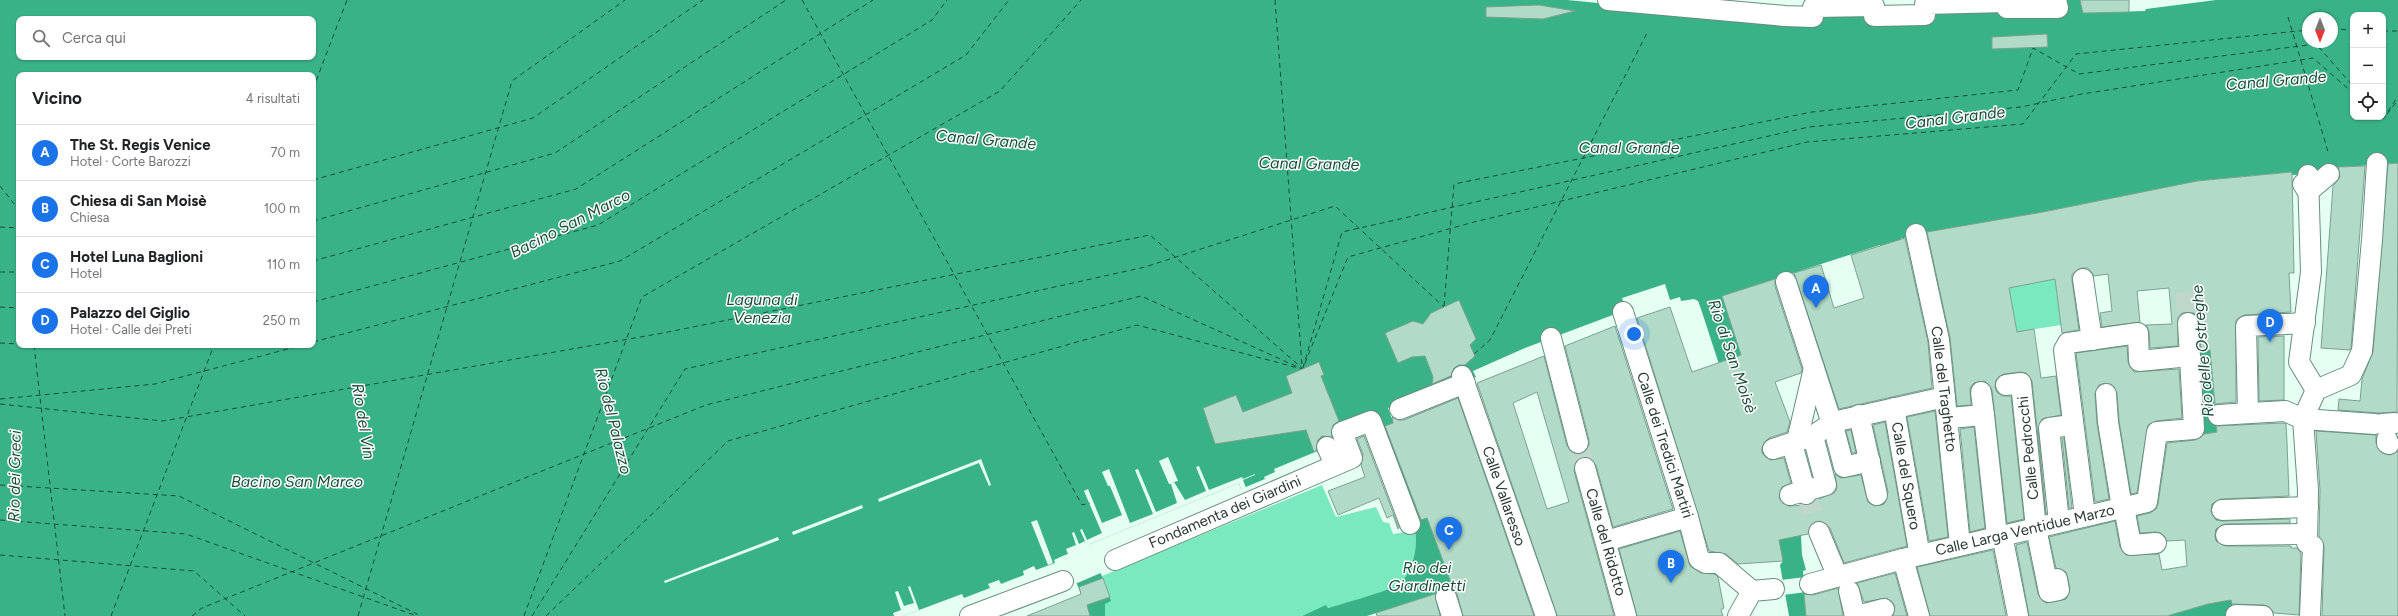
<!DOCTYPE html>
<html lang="it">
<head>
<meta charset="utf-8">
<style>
	:root { --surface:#fff; --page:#f2f2f2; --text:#202124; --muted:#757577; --line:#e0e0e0; --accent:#1a73e8 }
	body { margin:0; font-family:Figtree,sans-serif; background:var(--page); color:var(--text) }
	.controls { position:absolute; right:12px; top:12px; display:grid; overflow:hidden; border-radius:8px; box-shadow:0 1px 3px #0004 }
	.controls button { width:36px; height:36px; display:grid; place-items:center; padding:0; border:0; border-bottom:1px solid var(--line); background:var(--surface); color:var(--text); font:20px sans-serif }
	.compass { position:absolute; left:2302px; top:12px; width:36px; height:36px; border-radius:50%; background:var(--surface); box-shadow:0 1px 3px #0004; rotate:180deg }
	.you { position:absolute; left:1634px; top:334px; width:14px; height:14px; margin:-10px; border:3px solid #fff; border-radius:50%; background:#1a73e8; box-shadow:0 0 0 6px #1a73e833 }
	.badge { display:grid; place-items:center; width:26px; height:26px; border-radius:50%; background:var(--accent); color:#fff; font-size:13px; font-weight:700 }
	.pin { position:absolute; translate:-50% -33px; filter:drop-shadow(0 1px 2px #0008) }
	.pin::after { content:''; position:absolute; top:21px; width:14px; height:12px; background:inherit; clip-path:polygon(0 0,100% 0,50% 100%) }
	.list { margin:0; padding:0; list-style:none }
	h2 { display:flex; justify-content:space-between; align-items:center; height:52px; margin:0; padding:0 16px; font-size:17px }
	h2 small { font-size:13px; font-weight:400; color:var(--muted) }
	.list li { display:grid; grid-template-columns:26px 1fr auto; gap:12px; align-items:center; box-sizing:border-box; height:56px; padding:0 16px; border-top:1px solid var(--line) }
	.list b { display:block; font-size:15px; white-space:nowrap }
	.list p { margin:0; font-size:13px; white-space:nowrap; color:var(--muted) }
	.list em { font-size:13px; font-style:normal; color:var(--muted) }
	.icon { flex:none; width:22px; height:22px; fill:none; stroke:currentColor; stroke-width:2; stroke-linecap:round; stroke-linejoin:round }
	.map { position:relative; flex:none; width:2398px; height:616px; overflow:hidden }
	.search { position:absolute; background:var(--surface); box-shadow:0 1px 3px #0004; left:16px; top:16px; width:300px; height:44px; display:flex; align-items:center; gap:10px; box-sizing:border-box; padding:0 14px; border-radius:8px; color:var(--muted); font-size:15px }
	.panel { position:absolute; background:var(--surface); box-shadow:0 1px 3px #0004; left:16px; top:72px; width:300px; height:276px; border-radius:8px }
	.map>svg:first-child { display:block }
	.green { fill:#7ae9be }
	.water { fill:#39b288; fill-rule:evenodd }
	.pier { fill:#e6fff3 }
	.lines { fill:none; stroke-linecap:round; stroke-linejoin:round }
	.ferry { stroke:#1b4c3a; stroke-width:1; stroke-dasharray:5 4; stroke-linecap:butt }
	.building { fill:#b1dac7; stroke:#7ba291; fill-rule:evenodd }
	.minor-tunnel { stroke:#c0d7cc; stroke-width:20; stroke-dasharray:20 10; stroke-linecap:butt }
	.minor-casing { stroke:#688e7d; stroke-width:22 }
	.minor { stroke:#fff; stroke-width:20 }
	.labels { text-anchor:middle; stroke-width:3; stroke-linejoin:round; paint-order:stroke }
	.street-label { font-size:15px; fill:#283932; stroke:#fff }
	.water-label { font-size:16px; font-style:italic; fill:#1b4c3a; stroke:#fff }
</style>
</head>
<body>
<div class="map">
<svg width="2398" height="616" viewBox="0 0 2398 616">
	<rect width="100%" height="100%" fill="#e6fff3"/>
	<g class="green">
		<polygon points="2055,279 2061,325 2017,332 2009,288"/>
		<path d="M1322,485l14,32 40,-10 7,15 6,1 4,11 22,-3c3,17 -2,43 -17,54 -9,7 -57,19 -71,23v-2l-25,10h-197l-3,-40z"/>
	</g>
	<path class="water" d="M0,0h1567l205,20 45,-8 113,-2 131,-10h19l3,13 62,-2 1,-2 70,-9h182v163l-65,5v6l-41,1 -1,-3 -94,9 -2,3 21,235 10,157 9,40h-68l41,-12 -1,-126 -8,-61 -16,-233 -140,28 -125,22 -18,5 3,9 -20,6 -3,-9 -158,51 79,240 1,19 4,15 -3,1 3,45h-17l-9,-51 3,-4 -82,-252 -3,-8 -4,-2 -13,2 -1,-4 -10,3 -5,-16 -43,14 4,12 -101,38 -52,23 3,6 -6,2 -82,29 65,180 -86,28h-65l24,-11 2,3c13,-4 61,-17 70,-23 15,-12 20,-37 17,-54l-44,-116 -29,26 -68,28 1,3 -11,5 1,2 -24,10 -2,-6 -149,61 21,57 -6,3v12h-15l-7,-23 -2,1 -16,-39 -11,5 1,3 -19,7 -2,-4 -11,5 1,4 -23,9 -2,-4 -11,4 2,4 -26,10 -2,-4 -59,22h-903zM2353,15h30v102h-30zM2308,18h24v24h-24zM19,19h294v38h-294zM19,75h294v270h-294z"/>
	<g class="pier">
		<polygon points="1168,457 1178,481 1174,482 1185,500 1206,491 1196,467 1199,466 1209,490 1242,477 1243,479 1255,474 1255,475 1243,480 1246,488 1241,489 1239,483 1090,544 1103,572 1075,584 1065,555 1068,554 1066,549 1076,545 1072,533 1074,532 1079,544 1085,541 1080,530 1082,529 1087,540 1102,533 1084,491 1088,489 1102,523 1122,515 1110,486 1108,486 1102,472 1109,469 1130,523 1153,514 1135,470 1138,469 1156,512 1177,503 1171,484 1169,484 1159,461"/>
		<polygon points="981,459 991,485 989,486 979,463 879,502 878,499"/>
		<polygon points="862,505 863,508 793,535 792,532"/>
		<polygon points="1037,520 1053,563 1048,565 1031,522"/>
		<polygon points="778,537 779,540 665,583 664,581"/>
		<polygon points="1805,577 1806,592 1783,595 1781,580"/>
		<polygon points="910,586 919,610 903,616 894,616 893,613 901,610 895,592 898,591 904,606 914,603 908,587"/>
	</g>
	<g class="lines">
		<g class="ferry">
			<polyline points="802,0 1082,505 1090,503"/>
			<polyline points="1275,0 1302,366"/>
			<polyline points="2288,17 2329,155"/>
			<polyline points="2332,29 2353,30"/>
			<polyline points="2383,31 2398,31"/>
			<polyline points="313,89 347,0"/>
			<polyline points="2387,114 2398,100"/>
			<polyline points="2383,119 2398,96"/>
			<polyline points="313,180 533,118 703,0"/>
			<polyline points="0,186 19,210 19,214"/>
			<polyline points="313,221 555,153 786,0"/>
			<polyline points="0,227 19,228"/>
			<polyline points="313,261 576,189 873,0"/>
			<polyline points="0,272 19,272"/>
			<polyline points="313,302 598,225 932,20 947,0"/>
			<polyline points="1444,306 1454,184 1812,112 2018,90 2033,48 2079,74 2316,44 2353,86"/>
			<polyline points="0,307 19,308"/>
			<polyline points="313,342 620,261 966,55 1009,0"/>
			<polyline points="0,343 19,344"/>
			<polyline points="34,345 65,616"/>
			<polyline points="83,345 153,345"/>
			<polyline points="1474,354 1490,340 1648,31"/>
			<polyline points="1305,363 1348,257 1474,222 1807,142 2023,124 2076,54 2308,30"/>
			<polyline points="1303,368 1342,232 1809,127 2021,107 2082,94 2313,58 2353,93"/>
			<polyline points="0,399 155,384 303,345"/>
			<polyline points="0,404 163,421 663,333 1150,235 1303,369"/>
			<polyline points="0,485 179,496 421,616"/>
			<polyline points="0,520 186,534 417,616"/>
			<polyline points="0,555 194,571 245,616"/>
			<polyline points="111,616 214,345"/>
			<polyline points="192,616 202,608 706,405 1141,296 1300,368"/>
			<polyline points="358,616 512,81 625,0"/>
			<polyline points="524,616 642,297 1000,91 1081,0"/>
			<polyline points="532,616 685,369 1145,267 1335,206 1444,307"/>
			<polyline points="546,616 728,441 1137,325 1302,369"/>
		</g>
	</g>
	<g class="building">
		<polygon points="2080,0 2129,0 2129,12 2083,13"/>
		<polygon points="1539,5 1575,11 1543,19 1486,17 1486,7"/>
		<polygon points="2047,34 2048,47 1992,49 1992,37"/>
		<polygon points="2398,163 2397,412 2378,413 2338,410 2339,399 2360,401 2362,379 2373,352 2388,164"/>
		<polygon points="2365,166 2351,348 2350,350 2321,348 2333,186 2340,177 2338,167"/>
		<polygon points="2292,172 2294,273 2289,273 2291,312 2245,315 2236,320 2236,402 2215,404 2210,350 2201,351 2199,322 2194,313 2182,313 2178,318 2178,346 2150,348 2149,332 2146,325 2172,324 2169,288 2137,291 2140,322 2102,327 2100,313 2112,311 2108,274 2094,276 2088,268 2081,268 2072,274 2072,280 2079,330 2062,333 2055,279 2009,288 2017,332 2034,329 2041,378 2056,376 2061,415 2042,419 2038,429 2046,514 2032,381 2026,373 2020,372 2004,374 1996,380 1995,387 1997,392 2002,396 2011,396 2024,519 2007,523 1992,390 1985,381 1974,383 1970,388 1971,405 1957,406 1950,338 1927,232 2043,212 2197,181"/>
		<polygon points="1905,238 1928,342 1932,388 1839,409 1794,273 1821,265 1834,308 1864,298 1851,255"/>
		<polygon points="1775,279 1775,286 1802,369 1801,373 1775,382 1790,422 1787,432 1769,438 1762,447 1762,453 1770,460 1784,458 1791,483 1782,487 1779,498 1788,506 1809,505 1816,500 1834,493 1837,488 1835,474 1841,478 1861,475 1868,502 1874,506 1884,504 1888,492 1873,425 1885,422 1907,546 1844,563 1830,528 1820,521 1810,525 1808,534 1779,540 1783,561 1738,564 1726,554 1709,551 1637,318 1670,307 1692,372 1741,355 1722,296"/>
		<polygon points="1459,300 1476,339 1470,345 1475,356 1465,365 1459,365 1454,368 1451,376 1432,384 1433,377 1425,356 1412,357 1398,363 1385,333 1413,321 1423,324 1431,313"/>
		<path d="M1615,326l58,183 -60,18 -17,-62 -8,-8 -11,3 -3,11 40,145h-57l-80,-233 67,-27 23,90 8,8h6l8,-8v-6l-24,-94zM1537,392l32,110 -22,7 -34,-106z"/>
		<polygon points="2284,336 2284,400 2259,401 2258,337"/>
		<polygon points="2127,346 2128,362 2134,372 2179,369 2182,418 2156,421 2148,425 2137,493 2131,494 2119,421 2117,393 2111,384 2099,385 2095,394 2097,423 2109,499 2095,502 2076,353"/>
		<polygon points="1319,362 1324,375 1321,376 1339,421 1333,425 1332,437 1322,436 1318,440 1316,451 1314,452 1306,430 1215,444 1203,408 1236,395 1243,412 1292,393 1286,376"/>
		<polygon points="1458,398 1534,616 1463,616 1457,594 1453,588 1427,518 1421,520 1385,426 1393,423 1392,417 1398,420 1404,420"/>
		<polygon points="1935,411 1948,537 1929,541 1907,417"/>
		<polygon points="2283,423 2286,424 2287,442 2289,496 2221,499 2212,504 2211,511 2216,520 2222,521 2290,519 2290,523 2225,524 2216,529 2215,536 2216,541 2226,546 2291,546 2291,548 2297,548 2301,553 2299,615 2274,613 2269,607 2264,605 2232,604 2231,600 2208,604 2167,616 2029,616 2016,545 2027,542 2038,594 2046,603 2066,599 2070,588 2066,572 2056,568 2049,537 2115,521 2120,547 2126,555 2159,554 2162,570 2187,566 2185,540 2167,541 2161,533 2155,532 2140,533 2137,516 2150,513 2156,509 2158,504 2167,443 2195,440 2204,434 2217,432 2216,426"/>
		<polygon points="1974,427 1985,528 1970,532 1960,429"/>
		<polygon points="1851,430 1856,453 1852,453 1846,431"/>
		<polygon points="2316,431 2376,435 2376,443 2382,453 2390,455 2398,451 2398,616 2322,616 2324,546 2319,536 2320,490"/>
		<polygon points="1364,436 1399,528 1398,529 1393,515 1387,518 1379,498 1338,515 1328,491 1365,477 1361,465 1363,454 1357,439"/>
		<polygon points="2062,438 2064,438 2072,508 2069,508"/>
		<polygon points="1680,531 1690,566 1701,573 1715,574 1718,577 1724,608 1721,610 1723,616 1637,616 1619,549"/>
		<polygon points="1993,550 2006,616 1930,616 1917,567"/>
		<polygon points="1895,573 1907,616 1893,616 1895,606 1887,598 1864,602 1857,583"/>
		<polygon points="1103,578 1110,597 1087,605 1090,616 1027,616 1081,594 1079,587"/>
		<polygon points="1838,588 1843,616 1806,616 1804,594 1813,595"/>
		<polygon points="1435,594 1440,616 1377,616 1376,613"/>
	</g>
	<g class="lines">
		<g class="minor-tunnel">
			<polyline points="2185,292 2188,323"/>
			<polyline points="1578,443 1585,468"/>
			<polyline points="1806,494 1819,532"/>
		</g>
		<defs>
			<g id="minor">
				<polyline points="1608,0 1785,16 1813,17 1813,7 1874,6 1874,16 1925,15 1925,4 2006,2 2007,8 2058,8 2056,0"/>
				<polyline points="2308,175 2311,272 2299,362 2316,390"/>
				<polyline points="2303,184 2308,192 2329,174"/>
				<polyline points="1916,234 1939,340 1960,545"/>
				<polyline points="2083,279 2092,340"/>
				<polyline points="1786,282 1835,433 1844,467 1870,461"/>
				<polyline points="1623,312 1688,517 1699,559 1706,563 1719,563 1752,591"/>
				<polyline points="1551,338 1578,443"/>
				<polyline points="1462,376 1546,616"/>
				<polyline points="2006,385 2021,383 2036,528 2049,592 2059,590 2057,579 2047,581"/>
				<polyline points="1981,392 1984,415"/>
				<polyline points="2106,394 2108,422 2122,508"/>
				<polyline points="1894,408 1918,545"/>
				<polyline points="1400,409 1465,383"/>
				<polyline points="2248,413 2246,326 2305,323"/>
				<polyline points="1859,415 1877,495"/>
				<polyline points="2218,415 2285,411 2303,419 2375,424"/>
				<polyline points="1949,418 1984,415 1997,536"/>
				<polyline points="2382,424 2395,423"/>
				<polyline points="1813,436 1833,422 1945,397"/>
				<polyline points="2387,439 2387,443 2389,444"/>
				<polyline points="1797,441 1814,368"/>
				<polyline points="1792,444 1806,494"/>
				<polyline points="1327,447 1335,464"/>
				<polyline points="1773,449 1813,436 1826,485 1790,495"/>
				<polyline points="1585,468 1626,616"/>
				<polyline points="2124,507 2131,545 2156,543"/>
				<polyline points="2222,510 2308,507"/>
				<polyline points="2085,516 2064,350 2068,343 2138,333 2139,361 2190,356"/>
				<polyline points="2059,522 2049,428 2072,425"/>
				<polyline points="1819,532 1837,575"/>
				<polyline points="2002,535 2018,616"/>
				<polyline points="2226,535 2307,534"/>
				<polyline points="1606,541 1688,517"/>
				<polyline points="1903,559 1919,616"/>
				<polyline points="1115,560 1352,458 1342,432 1371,421 1410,524"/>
				<polyline points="1810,584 1903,559 2147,502 2157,432 2194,429 2188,323"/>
				<polyline points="1849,591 1855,616"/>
				<polyline points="1446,597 1452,616"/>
				<polyline points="2236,615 2263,616"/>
				<polyline points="970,616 1063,581"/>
				<polyline points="1738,616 1752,591 1774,589"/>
				<polyline points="1857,616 1884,609"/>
				<polyline points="2310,616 2313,546 2307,543 2308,490 2303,419 2316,390 2351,375 2362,351 2372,240 2377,163"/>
			</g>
		</defs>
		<use href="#minor" class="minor-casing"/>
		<use href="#minor" class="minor"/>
	</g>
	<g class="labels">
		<g class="street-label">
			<text transform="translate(1944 389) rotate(83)" y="5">Calle del Traghetto</text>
			<text transform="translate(1665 445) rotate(72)" y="5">Calle dei Tredici Martiri</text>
			<text transform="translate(2028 448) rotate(-96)" y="5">Calle Pedrocchi</text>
			<text transform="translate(1906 476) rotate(80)" y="5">Calle del Squero</text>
			<text transform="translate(1504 496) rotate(71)" y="5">Calle Vallaresso</text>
			<text transform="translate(1225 512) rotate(-23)" y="5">Fondamenta dei Giardini</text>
			<text transform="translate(2025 530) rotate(-13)" y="5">Calle Larga Ventidue Marzo</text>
			<text transform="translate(1606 542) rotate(74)" y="5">Calle del Ridotto</text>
		</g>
		<g class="water-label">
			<text transform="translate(2276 80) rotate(-5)" y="6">Canal Grande</text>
			<text transform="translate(1955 117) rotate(-7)" y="6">Canal Grande</text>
			<text transform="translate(986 139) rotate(5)" y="6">Canal Grande</text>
			<text x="1629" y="153">Canal Grande</text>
			<text transform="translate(1309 163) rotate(1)" y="6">Canal Grande</text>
			<text transform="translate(570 223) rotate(-27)" y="6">Bacino San Marco</text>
			<text x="762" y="305">Laguna di<tspan x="762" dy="18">Venezia</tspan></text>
			<text transform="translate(2202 351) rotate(-95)" y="6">Rio delle Ostreghe</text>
			<text transform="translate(1733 356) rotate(71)" y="6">Rio di San Moisè</text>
			<text transform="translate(364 421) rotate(81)" y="6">Rio del Vin</text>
			<text transform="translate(614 421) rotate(76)" y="6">Rio del Palazzo</text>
			<text transform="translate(14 476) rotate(-89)" y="6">Rio dei Greci</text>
			<text x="297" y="487">Bacino San Marco</text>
			<text x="1427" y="573">Rio dei<tspan x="1427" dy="18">Giardinetti</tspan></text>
		</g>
	</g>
</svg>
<div class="controls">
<button>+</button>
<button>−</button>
<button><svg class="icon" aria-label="locate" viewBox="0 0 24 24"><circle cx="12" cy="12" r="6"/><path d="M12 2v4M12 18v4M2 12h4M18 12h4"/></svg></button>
</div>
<svg class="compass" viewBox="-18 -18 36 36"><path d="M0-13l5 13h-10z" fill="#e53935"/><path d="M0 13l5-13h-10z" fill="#757577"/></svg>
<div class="you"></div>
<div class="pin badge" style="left:1816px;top:308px">A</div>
<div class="pin badge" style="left:1671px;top:583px">B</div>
<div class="pin badge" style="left:1449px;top:550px">C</div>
<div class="pin badge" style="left:2270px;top:342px">D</div>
<div class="search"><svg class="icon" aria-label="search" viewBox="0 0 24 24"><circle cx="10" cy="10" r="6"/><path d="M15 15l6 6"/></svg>Cerca qui</div>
<section class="panel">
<h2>Vicino<small>4 risultati</small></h2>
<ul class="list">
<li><span class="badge">A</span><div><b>The St. Regis Venice</b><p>Hotel · Corte Barozzi</p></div><em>70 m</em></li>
<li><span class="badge">B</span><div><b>Chiesa di San Moisè</b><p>Chiesa</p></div><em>100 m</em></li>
<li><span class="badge">C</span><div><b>Hotel Luna Baglioni</b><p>Hotel</p></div><em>110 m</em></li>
<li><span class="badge">D</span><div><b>Palazzo del Giglio</b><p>Hotel · Calle dei Preti</p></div><em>250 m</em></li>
</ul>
</section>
</div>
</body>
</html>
